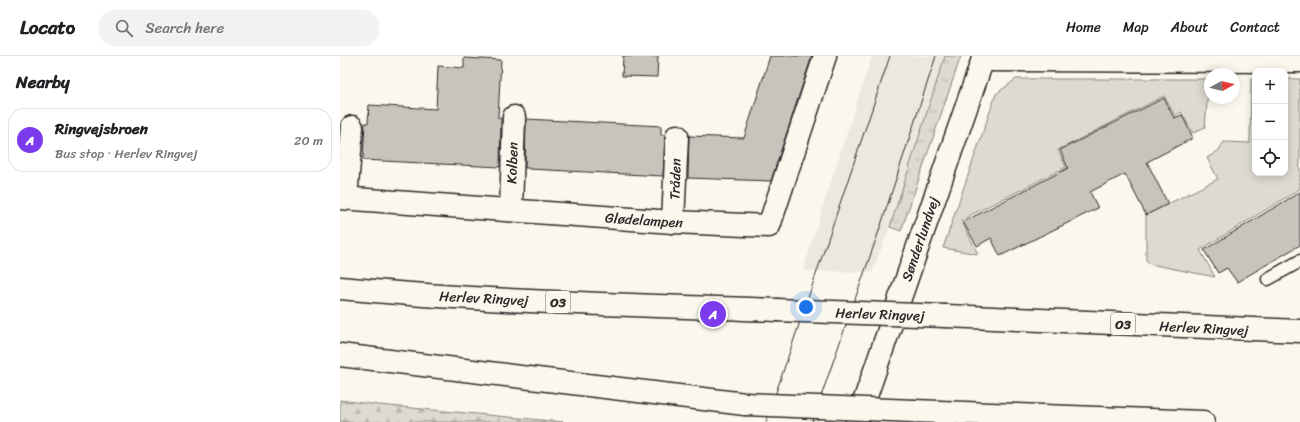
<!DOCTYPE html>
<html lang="en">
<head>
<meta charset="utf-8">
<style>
	:root { --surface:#fff; --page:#f2f2f2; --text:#202124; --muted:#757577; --line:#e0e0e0; --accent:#7c3aed }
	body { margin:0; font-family:Sriracha,sans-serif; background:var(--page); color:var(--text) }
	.controls { position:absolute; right:12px; top:12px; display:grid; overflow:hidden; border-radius:8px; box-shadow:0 2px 10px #0003 }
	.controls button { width:36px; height:36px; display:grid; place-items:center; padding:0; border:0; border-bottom:1px solid var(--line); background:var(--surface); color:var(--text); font:20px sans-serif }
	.compass { position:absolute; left:864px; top:12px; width:36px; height:36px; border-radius:50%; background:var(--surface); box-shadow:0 2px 10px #0003; rotate:82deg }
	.you { position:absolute; left:466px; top:251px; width:14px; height:14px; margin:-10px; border:3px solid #fff; border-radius:50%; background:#1a73e8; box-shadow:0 0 0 6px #1a73e833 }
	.badge { display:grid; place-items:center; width:26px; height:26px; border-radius:50%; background:var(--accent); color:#fff; font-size:13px; font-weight:700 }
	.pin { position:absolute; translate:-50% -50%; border:2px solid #fff; box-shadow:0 1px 4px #0006 }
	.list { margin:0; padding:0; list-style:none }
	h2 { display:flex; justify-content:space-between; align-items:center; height:52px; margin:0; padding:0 16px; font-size:17px }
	h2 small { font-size:13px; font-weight:400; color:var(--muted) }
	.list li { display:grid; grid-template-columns:26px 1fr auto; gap:12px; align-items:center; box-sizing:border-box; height:64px; margin:0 8px 8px; padding:0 8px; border:1px solid var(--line); border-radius:16px }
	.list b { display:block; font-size:15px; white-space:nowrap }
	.list p { margin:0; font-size:13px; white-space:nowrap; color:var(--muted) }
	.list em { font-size:13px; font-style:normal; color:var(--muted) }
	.icon { flex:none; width:22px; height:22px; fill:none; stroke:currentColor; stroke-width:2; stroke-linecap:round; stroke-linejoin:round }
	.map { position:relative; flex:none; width:960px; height:366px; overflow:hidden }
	header { display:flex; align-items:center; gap:24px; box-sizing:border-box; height:56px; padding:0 20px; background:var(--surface); border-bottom:1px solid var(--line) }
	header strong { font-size:19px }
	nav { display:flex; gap:22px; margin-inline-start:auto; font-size:14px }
	.search { width:280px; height:36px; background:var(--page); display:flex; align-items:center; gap:10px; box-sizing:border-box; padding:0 14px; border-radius:16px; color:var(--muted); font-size:15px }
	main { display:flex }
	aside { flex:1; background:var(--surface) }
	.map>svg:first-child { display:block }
	.built { fill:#ebe8de }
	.grass { fill:url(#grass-tufts); stroke:#84827e }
	.forest { fill:url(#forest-firs); stroke:#84827e }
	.green { fill:#dddad0; stroke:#84827e }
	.building { fill:#c7c4bc; stroke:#2b2b2b }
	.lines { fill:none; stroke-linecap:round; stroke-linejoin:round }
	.lane-casing { stroke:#2b2b2b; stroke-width:15 }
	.street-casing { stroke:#2b2b2b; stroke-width:25 }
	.primary-casing { stroke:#2b2b2b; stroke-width:25 }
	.lane { stroke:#fbf7ec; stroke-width:12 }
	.street { stroke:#fbf7ec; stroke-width:22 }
	.primary { stroke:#fbf7ec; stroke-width:22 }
	.tram { stroke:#2b2b2b; stroke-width:1 }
	.primary-bridge-casing { stroke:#2b2b2b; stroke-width:25; stroke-linecap:butt }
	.primary-bridge { stroke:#fbf7ec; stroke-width:22 }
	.labels { text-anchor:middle; stroke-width:3; stroke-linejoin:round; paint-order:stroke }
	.shield { fill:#fbf7ec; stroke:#696865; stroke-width:1 }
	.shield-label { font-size:13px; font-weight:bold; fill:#2b2b2b }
	.street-label { font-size:14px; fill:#2b2b2b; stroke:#fbf7ec }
</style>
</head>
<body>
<header>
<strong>Locato</strong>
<div class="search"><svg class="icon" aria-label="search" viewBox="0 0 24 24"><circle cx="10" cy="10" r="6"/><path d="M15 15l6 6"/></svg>Search here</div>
<nav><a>Home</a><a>Map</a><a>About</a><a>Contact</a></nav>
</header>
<main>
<aside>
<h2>Nearby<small></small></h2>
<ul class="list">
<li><span class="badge">A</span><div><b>Ringvejsbroen</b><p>Bus stop · Herlev Ringvej</p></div><em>20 m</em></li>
</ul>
</aside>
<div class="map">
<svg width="960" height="366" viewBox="0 0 960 366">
	<defs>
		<pattern id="grass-tufts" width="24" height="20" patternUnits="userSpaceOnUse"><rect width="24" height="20" fill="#dddad0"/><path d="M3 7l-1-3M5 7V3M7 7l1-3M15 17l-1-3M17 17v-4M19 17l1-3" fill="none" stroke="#bebbb3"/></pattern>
		<pattern id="forest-firs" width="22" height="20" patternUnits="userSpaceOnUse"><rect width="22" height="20" fill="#dddad0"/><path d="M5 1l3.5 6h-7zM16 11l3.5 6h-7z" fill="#bebbb3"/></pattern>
	</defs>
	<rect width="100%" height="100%" fill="#fbf7ec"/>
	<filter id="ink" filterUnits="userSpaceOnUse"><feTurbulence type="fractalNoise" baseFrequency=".025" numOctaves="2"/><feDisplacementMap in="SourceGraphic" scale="8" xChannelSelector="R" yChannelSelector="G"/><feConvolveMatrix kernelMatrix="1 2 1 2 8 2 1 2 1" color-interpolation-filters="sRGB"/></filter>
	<g filter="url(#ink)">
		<polygon class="built" points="532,0 605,0 550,171 532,216 463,215 482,153"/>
		<polygon class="grass" points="605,0 621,0 561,175 550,171"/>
		<polygon class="forest" points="0,344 39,349 223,366 0,366"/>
		<g class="green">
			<polygon points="911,22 915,23 915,117 945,117 945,23 960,23 960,109 959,110 960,112 960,133 860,194 875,221 810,208 806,204 806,159 878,123 867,102 878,95 884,86 910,87"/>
			<polygon points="676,23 869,23 865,71 853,77 841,56 835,60 824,40 718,94 726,111 621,164 638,198 603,192 656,38"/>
		</g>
		<g class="building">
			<polygon points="283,0 318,0 317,21 282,20"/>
			<polygon points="430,0 472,0 431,125 348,122 349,80 404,82"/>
			<polygon points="124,2 161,4 158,62 161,62 160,111 23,104 25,67 28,67 29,49 96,53 98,10 124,12"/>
			<polygon points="824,42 834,62 842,59 853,82 807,106 828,148 806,159 785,118 750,136 758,152 660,200 651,182 637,190 623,166 728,112 720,94"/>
			<polygon points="186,63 321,70 321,79 325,79 323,120 189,113 189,112 185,112"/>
			<polygon points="960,136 960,189 897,226 887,212 878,217 864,194"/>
		</g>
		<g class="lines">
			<defs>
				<polyline id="lane" points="928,223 960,205"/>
				<g id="street">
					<polyline points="643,4 960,5"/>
					<polyline points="0,142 333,166 429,170 485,0"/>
					<polyline points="6,142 12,71"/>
					<polyline points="171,154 174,61"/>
					<polyline points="333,166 337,80"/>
					<polyline points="517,366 644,0"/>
				</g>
				<g id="primary">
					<path d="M0,232c145,14 291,17 436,22"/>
					<polyline points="606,260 960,275"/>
					<polyline points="0,299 405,348"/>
					<polyline points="574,355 863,366"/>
				</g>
			</defs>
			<use href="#lane" class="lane-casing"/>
			<use href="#street" class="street-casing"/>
			<use href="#primary" class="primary-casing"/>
			<use href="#lane" class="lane"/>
			<use href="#street" class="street"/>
			<use href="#primary" class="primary"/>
			<g class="tram">
				<polyline points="426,366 550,0"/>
				<polyline points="472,366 541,169 596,0"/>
			</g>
			<defs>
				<g id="primary-bridge">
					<polyline points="436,254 606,260"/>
					<polyline points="405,348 574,355"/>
				</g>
			</defs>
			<use href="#primary-bridge" class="primary-bridge-casing"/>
			<use href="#primary-bridge" class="primary-bridge"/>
		</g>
	</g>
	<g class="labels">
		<g class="shield">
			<rect x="206" y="235" width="24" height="22" rx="3"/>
			<rect x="771" y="257" width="24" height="22" rx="3"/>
		</g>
		<g class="shield-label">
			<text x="218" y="251">O3</text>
			<text x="783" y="273">O3</text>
		</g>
		<g class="street-label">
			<text transform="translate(172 107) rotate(-88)" y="5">Kolben</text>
			<text transform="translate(335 123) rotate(-88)" y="5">Tråden</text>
			<text transform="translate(304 164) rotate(4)" y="5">Glødelampen</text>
			<text transform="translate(580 183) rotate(-71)" y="5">Sønderlundvej</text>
			<text transform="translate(144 242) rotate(3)" y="5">Herlev Ringvej</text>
			<text transform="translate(540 258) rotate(2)" y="5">Herlev Ringvej</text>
			<text transform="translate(864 272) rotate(3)" y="5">Herlev Ringvej</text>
		</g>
	</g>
</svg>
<div class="controls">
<button>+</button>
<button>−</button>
<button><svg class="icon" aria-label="locate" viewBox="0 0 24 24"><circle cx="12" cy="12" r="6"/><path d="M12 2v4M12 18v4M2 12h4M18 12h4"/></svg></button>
</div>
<svg class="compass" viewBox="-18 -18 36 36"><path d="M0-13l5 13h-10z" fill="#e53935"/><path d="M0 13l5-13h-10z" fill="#757577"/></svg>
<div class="you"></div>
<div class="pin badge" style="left:373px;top:258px">A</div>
</div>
</main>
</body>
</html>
